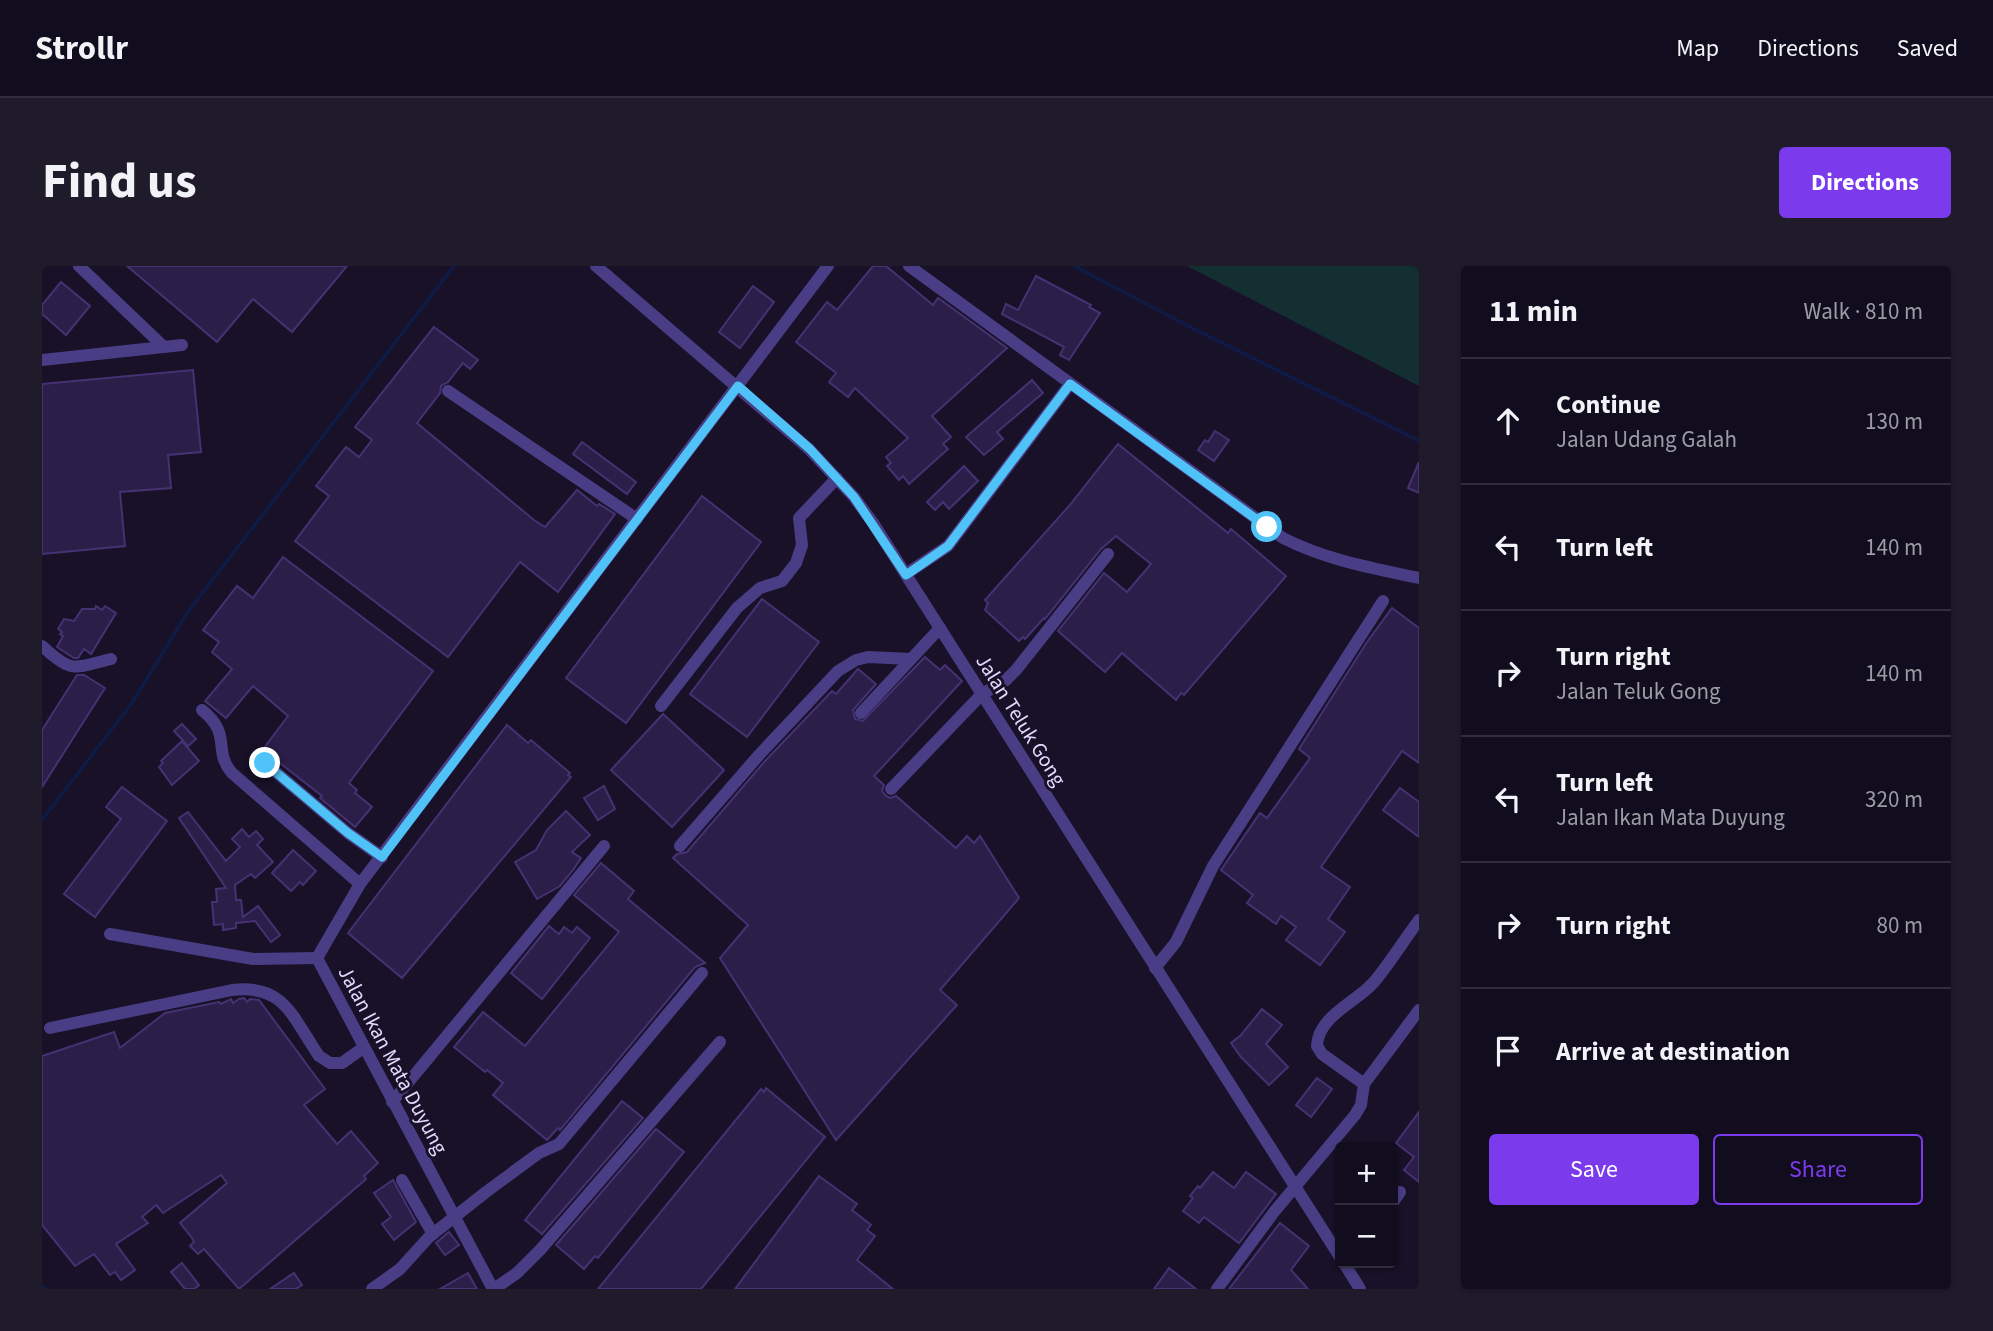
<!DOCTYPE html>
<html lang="en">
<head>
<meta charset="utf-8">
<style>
	:root { --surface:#120d1e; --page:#1f1b2b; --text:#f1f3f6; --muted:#9c9ca4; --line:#312d3c; --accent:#7c3aed }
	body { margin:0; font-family:"Source Sans 3",sans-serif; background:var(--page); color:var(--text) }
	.controls { position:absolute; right:21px; bottom:21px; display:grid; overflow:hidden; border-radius:7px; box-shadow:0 2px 5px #0004 }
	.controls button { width:63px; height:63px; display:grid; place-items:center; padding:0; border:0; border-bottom:2px solid var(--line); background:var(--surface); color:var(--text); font:35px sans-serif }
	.stop { position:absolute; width:21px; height:21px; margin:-16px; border:5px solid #4fc3f7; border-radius:50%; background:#fff }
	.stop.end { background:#4fc3f7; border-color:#fff; box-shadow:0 2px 7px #0008 }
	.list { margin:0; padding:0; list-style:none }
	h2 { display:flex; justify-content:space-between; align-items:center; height:91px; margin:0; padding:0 28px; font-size:30px }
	h2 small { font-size:23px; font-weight:400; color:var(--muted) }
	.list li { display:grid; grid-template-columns:46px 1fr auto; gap:21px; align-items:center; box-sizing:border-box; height:126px; padding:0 28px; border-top:2px solid var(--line) }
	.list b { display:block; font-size:26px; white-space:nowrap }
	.list p { margin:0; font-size:23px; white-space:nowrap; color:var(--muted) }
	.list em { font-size:23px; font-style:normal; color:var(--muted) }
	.actions { display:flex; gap:14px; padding:21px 28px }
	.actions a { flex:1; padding:16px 0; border:2px solid var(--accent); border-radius:7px; text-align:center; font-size:24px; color:var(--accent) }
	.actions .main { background:var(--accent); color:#fff }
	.icon { flex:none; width:38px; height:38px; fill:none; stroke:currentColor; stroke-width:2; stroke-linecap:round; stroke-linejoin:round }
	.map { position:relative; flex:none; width:1377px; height:1023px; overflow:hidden; border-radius:7px }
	header { display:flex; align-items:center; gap:42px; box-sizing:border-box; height:98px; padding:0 35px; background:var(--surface); border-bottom:2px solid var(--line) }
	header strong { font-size:33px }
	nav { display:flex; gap:38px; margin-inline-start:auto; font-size:24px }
	.intro { display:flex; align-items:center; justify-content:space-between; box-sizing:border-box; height:168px; padding:0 42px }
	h1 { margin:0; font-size:49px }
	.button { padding:18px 32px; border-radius:7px; background:var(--accent); color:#fff; font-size:24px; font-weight:700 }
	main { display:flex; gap:42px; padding:0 42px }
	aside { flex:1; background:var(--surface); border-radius:7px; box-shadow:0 2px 5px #0004 }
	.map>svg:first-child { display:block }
	.green { fill:#142f31 }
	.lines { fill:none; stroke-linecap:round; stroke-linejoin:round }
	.stream { stroke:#0d1b45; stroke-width:3.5 }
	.building { fill:#2b1e48; stroke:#463173; stroke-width:2 }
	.minor { stroke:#493e85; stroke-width:12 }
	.route { stroke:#4fc3f7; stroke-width:9 }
	.labels { text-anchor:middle; stroke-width:6; stroke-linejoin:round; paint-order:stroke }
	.street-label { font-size:21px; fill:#e2d9fe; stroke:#181128 }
</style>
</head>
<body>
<header>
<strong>Strollr</strong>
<nav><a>Map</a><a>Directions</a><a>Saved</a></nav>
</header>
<div class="intro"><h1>Find us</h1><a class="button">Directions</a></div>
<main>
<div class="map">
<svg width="1377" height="1023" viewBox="0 0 1377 1023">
	<rect width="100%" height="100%" fill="#181128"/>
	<polygon class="green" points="1145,0 1377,0 1377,120"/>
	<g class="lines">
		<g class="stream">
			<polyline points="1032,0 1146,60 1377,175"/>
			<polyline points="0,554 90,437 145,347 412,0"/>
			<polyline points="0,1019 5,1023"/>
		</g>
	</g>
	<g class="building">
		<polygon points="85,0 305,0 250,66 211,33 175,76"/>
		<polygon points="831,0 844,0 891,39 896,32 965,82 890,150 909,171 901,178 906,183 867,218 861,210 857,214 845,200 849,197 844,191 866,172 813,122 806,131 787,116 794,107 754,76 785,36 795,44"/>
		<polygon points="994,10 1049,39 1047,41 1058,47 1027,94 1018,89 1022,81 960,48 964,38 976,44"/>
		<polygon points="19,16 48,40 24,69 0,48 0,39"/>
		<polygon points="711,20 732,36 698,82 677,66"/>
		<polygon points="392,61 436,94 428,103 421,97 406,116 399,120 398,127 375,157 492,254 503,261 535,224 555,240 557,238 573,248 516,326 478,296 406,391 253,275 287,230 274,220 304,181 317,191 330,174 313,161"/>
		<polygon points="151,104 159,186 126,189 129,222 78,226 83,280 0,288 0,118"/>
		<polygon points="990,114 1001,127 955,166 961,173 942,189 924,171"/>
		<polygon points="1173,165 1187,174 1172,195 1156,184 1163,174 1166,176"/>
		<polygon points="540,176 594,216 585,228 531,188"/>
		<polygon points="1076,178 1186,267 1189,263 1244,310 1142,429 1139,427 1134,434 1080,387 1063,406 1016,365 1062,307 1085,326 1109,298 1074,270 1059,283 1003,353 1002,352 983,373 981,371 977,375 943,344 946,337 943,334 1027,240"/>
		<polygon points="1377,196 1377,227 1366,222"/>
		<polygon points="922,200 936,215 907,243 901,236 893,244 885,236"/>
		<polygon points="660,230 719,276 584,457 524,412"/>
		<polygon points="241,291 391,405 307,517 315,524 313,527 330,541 313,561 278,532 280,530 229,490 219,486 246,450 211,420 184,452 163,435 190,403 170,386 177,376 161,364 195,320 211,332"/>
		<polygon points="720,333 777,376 705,471 648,428"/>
		<polygon points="54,340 60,344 63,340 74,347 49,388 42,383 36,392 32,392 15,381 21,370 18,368 20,366 16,363 22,353 32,355 40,343 53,343"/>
		<polygon points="1350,342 1377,362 1377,497 1360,485 1279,601 1308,621 1286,653 1303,666 1278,699 1244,674 1254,661 1239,650 1234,658 1205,637 1211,629 1179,604 1218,547 1225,552 1268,492 1257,483 1325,376"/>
		<polygon points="883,391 898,404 903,399 920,415 832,510 842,519 840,525 844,530 848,532 854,530 914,582 925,570 932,577 938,570 977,632 898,724 915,739 794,874 678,692 706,659 631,592 635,588 645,586 723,495 790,425 794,428 816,403 834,418 811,444 813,453 821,455"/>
		<polygon points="35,409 42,409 63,422 0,521 0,464"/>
		<polygon points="621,448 682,504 630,561 569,504"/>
		<polygon points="140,458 154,473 146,480 132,465"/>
		<polygon points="465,459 486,477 489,474 528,507 526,509 529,511 360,712 306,667"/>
		<polygon points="140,475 157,495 130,519 117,501 121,497 119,495"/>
		<polygon points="562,520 573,543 556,554 542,532"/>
		<polygon points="80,521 125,555 53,651 22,628 79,553 64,541"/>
		<polygon points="1358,522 1377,536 1377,571 1341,544"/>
		<polygon points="524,545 548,569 530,586 539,592 531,604 518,620 495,633 473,596 494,584 505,564"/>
		<polygon points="146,546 184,595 198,581 190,573 200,563 207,571 214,565 221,573 215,579 231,596 213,612 209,608 193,619 194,634 199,634 201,651 216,640 238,669 229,676 213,655 194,657 194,662 181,664 181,658 172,659 170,636 175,636 174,623 184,622 137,552"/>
		<polygon points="251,584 274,605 261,619 258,616 249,625 230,607"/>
		<polygon points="559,597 592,625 586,633 663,697 653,701 518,864 516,862 505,874 451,829 461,817 445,804 443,806 412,781 441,746 483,780 577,666 532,629"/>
		<polygon points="507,660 517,668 522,661 530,667 535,661 548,672 500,733 469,707"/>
		<polygon points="202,732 205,736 208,733 217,734 283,823 262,839 295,878 309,865 336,897 322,910 324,913 197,1023 162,983 156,988 148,980 152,976 150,972 138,957 185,917 179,909 121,947 114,939 100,951 106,957 74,978 93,1004 79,1014 73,1006 68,1009 52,988 33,1000 0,959 0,790 72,766 78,782 123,747 177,736 179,738 189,733 191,737 197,733"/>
		<polygon points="1220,743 1240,759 1224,778 1246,801 1227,819 1199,791 1189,777 1199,769"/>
		<polygon points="1275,812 1290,823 1269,851 1254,839"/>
		<polygon points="724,822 783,871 659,1023 556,1023 719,823 722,826"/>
		<polygon points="580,835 601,852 500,968 483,954"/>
		<polygon points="1377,846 1377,916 1362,904 1372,891 1354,877"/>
		<polygon points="614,863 642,886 556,992 553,990 542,1003 514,979"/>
		<polygon points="1171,906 1192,922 1204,906 1234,928 1197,977 1162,951 1157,957 1141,945 1151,932 1148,930 1156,920 1158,922"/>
		<polygon points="777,910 815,938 810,944 829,959 825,964 833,970 815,994 851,1023 693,1023"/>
		<polygon points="351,914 374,956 352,974 340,958 349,951 332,927"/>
		<polygon points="1238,957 1267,980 1249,1004 1266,1023 1187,1023"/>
		<polygon points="407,966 417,979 403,989 394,977"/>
		<polygon points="140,997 157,1019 152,1023 143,1023 129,1006"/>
		<polygon points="1127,1002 1154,1023 1112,1023"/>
		<polygon points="252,1007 260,1019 254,1023 228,1023"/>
		<polygon points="426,1007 435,1023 398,1023"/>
	</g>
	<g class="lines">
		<g class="minor">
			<polyline points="37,0 122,81"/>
			<polyline points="554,0 767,183 812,231 831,257 1298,991"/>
			<path d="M867,0l374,272c43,22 89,30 136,40"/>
			<polyline points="0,94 140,79"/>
			<polyline points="406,125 595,253"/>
			<polyline points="864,308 906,280 1028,118"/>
			<path d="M0,380c30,28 31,22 69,13"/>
			<polyline points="619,440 695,342 718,322 740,315 754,297 760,279 757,252 795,212"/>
			<path d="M160,444c31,25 10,40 30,63l128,111"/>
			<polyline points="819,447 898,362"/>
			<polyline points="223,497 306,567 340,591"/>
			<polyline points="849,523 940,428 963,415 974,404 1066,288"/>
			<polyline points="638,580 717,489 796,405 814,394 826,391 869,393"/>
			<polyline points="68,668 211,693 275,692"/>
			<polyline points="1113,702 1134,676 1171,600 1341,335"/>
			<path d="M8,762l182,-38c53,-6 60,27 87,66l11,7h12l21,-15"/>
			<polyline points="1322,818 1377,744"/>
			<polyline points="350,836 562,580"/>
			<polyline points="360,914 391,968"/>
			<polyline points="1351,936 1358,926"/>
			<polyline points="1302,997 1318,1023"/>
			<polyline points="330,1023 358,1003 387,971 444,926 497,887 517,878 660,707"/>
			<polyline points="451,1023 275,692 318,618 786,0"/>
			<polyline points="452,1023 475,1007 498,984 678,776"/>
			<path d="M1175,1023l57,-77 81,-97 6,-10 3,-21 -42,-30 -5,-8c1,-30 40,-44 57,-64 16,-19 30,-42 45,-62"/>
		</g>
	</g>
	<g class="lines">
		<polyline class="route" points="223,497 306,567 340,591 696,120 768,183 812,231 864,309 906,280 1028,118 1225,261"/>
	</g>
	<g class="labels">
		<g class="street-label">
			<text transform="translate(979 454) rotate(58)" y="7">Jalan Teluk Gong</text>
			<text transform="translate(351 794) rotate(62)" y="7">Jalan Ikan Mata Duyung</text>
		</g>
	</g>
</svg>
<div class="controls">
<button>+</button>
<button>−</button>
</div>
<div class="stop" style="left:1225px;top:261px"></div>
<div class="stop end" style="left:223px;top:497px"></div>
</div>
<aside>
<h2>11 min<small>Walk · 810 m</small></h2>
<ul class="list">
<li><svg class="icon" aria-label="ahead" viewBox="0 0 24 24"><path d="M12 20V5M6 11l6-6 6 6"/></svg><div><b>Continue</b><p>Jalan Udang Galah</p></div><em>130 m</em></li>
<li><svg class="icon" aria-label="left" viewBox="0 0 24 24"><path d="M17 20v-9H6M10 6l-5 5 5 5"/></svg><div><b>Turn left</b></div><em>140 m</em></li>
<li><svg class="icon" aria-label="right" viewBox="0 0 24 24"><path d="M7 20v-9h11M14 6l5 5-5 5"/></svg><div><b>Turn right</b><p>Jalan Teluk Gong</p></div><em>140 m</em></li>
<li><svg class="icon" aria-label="left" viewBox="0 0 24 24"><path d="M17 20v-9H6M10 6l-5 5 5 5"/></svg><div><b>Turn left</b><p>Jalan Ikan Mata Duyung</p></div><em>320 m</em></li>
<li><svg class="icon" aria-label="right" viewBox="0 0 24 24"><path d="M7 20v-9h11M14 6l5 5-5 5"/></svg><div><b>Turn right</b></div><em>80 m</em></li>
<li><svg class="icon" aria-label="arrive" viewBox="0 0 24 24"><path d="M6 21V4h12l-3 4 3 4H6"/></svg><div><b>Arrive at destination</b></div></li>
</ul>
<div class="actions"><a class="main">Save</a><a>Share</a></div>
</aside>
</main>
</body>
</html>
